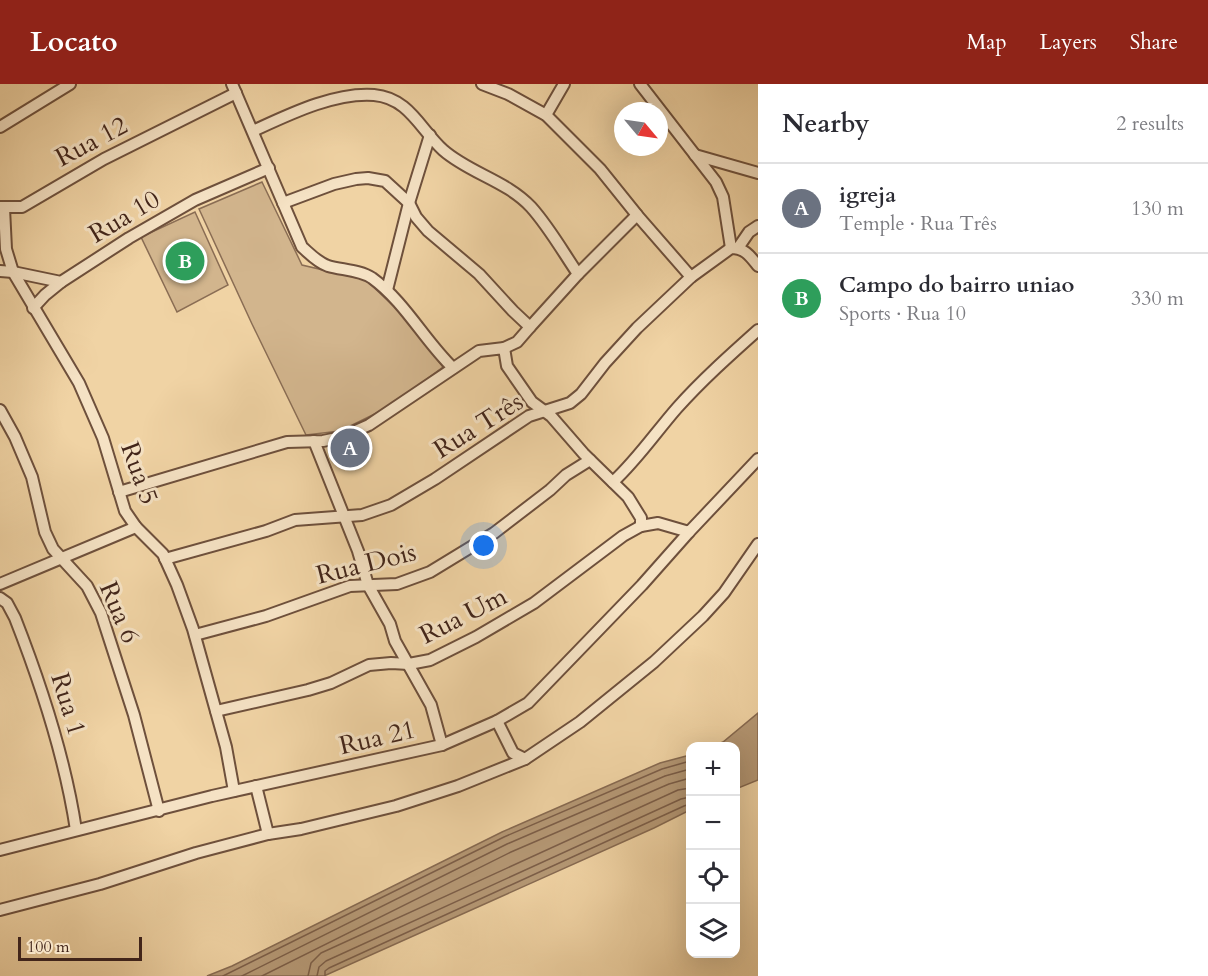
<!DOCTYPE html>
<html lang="en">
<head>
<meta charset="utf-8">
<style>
	:root { --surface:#fff; --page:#f7f7f7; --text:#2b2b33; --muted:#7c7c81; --line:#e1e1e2; --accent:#8f2418 }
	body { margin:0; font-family:Cardo,serif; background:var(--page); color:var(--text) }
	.controls { position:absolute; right:18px; bottom:18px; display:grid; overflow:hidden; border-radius:12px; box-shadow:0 6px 24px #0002 }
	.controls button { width:54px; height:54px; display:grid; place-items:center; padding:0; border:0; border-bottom:2px solid var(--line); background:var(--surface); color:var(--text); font:30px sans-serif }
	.compass { position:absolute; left:614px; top:18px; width:54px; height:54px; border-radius:50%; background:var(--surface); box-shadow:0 6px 24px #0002; rotate:119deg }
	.scale { position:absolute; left:18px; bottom:15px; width:124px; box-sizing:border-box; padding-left:6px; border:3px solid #42251a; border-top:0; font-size:16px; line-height:21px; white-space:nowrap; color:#42251a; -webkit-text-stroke:4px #f5e2c4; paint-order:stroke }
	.you { position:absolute; left:484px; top:462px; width:21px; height:21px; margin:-15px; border:4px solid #fff; border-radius:50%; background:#1a73e8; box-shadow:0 0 0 9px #1a73e833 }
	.badge { display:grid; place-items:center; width:39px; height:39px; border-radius:50%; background:var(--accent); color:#fff; font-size:20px; font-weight:700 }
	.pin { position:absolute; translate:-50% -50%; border:3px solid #fff; box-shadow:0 2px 6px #0006 }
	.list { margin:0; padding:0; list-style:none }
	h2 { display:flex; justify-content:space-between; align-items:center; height:78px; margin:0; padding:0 24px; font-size:26px }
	h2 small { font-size:20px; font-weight:400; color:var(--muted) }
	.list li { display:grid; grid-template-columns:39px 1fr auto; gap:18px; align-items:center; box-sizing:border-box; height:90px; padding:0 24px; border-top:2px solid var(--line) }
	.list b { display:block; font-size:22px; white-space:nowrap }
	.list p { margin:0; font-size:20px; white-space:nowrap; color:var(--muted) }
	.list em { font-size:20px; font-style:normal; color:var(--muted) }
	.icon { flex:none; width:33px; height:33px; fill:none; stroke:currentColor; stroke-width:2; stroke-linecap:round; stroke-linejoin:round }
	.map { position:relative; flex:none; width:758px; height:892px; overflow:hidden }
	header { display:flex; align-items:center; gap:36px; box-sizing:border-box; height:84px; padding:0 30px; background:var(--accent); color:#fff }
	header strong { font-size:28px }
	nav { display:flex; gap:33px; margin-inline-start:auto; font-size:21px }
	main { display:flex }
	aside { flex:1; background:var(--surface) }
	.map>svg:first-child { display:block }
	.green { fill:#d2b58d; stroke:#8a6d54; stroke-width:1.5 }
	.water { fill:#b59875; stroke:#876a51; stroke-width:1.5 }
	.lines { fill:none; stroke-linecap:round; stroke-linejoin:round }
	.shore { stroke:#7c5e48; stroke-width:1.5 }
	.minor-casing { stroke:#6e503c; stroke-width:14 }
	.minor { stroke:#f5e2c4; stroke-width:10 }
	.labels { text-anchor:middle; stroke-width:6; stroke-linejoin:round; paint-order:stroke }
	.street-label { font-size:26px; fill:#42251a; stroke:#f5e2c4 }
</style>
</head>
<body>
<header>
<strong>Locato</strong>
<nav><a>Map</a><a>Layers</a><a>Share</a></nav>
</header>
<main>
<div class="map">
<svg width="758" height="892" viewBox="0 0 758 892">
	<rect width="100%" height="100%" fill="#f0d3a4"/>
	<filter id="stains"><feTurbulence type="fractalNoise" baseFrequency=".00333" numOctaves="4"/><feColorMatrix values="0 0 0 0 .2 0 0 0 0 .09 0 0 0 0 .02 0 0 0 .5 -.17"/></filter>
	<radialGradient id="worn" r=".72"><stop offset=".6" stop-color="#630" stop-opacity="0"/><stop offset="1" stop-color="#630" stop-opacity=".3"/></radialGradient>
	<g class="green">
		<polygon points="262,98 302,181 366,196 406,234 443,283 389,323 340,347 306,351 252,240 199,125"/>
		<polygon points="195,128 228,201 177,228 141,153"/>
	</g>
	<g class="water">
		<polygon points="758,629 758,696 736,705 736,662 713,662 723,658"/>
		<polygon points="690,671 690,726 654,744 324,892 207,892 232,882 502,748 660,679"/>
	</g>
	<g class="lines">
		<g class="shore">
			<polyline points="223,892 504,753 662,685 690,677"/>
			<polyline points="242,892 507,760 665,692 690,685"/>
			<polyline points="262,892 511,768 669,700 690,694"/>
			<polyline points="308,892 311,879 321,869 678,706 690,704"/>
			<polyline points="317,892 319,883 326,877 681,715 690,713"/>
			<polyline points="325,892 325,887 329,884 684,722 690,720"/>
		</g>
		<defs>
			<g id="minor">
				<path d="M232,0l70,163c8,7 15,15 26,19 14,4 32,4 44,12 33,24 52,62 81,90"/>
				<polyline points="482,0 508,10 546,31 600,85 637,131"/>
				<polyline points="640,0 716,98 723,113 731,164"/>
				<polyline points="546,31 564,0"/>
				<polyline points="0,43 70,0"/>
				<path d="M253,47c35,-16 81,-39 121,-36 35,3 46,34 69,55 26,23 64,31 88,57 18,20 32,45 47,67l-48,53 -17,-16 -34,-37 -51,-43 -12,-14 -7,-14 -24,-22 -17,-3 -12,1 -22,5 -51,19"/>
				<polyline points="695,71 758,89"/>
				<polyline points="0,123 22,123 104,75 236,9"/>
				<polyline points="4,124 6,165 13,188 79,299 103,354 125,427 136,443 163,470 177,501 193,545 226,663 234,707"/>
				<polyline points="738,164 749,148 758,142"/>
				<polyline points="0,187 13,188 61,198 129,154 195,116 269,84"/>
				<polyline points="578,190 637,131 691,193"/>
				<polyline points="387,206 409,119 430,51"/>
				<polyline points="33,224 45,211 61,198"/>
				<polyline points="504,264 517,258 530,243"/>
				<polyline points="0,326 15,353 32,393 45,448 53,465 87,502 101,529 134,631 159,727"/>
				<polyline points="314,357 358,467 368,501 390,540 395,557 431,621 442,661"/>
				<path d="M613,398c24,-22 43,-50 64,-74 25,-28 53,-53 81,-78"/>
				<polyline points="119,408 287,358 323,357 342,353 369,341 479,267 504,264 507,282 532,318 551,332 584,370 628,413 641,434 641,442 658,439 689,448 758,375"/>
				<path d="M165,475l101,-28 29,-11 67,-5 29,-10 44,-26 94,-63 41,-13 11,-9 24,-31 32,-35 54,-51 40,-29c14,0 19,8 27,18"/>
				<polyline points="0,500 136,443"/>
				<path d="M0,514l7,5 8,15c27,69 50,139 61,212"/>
				<polyline points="195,551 266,532 350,502 397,500 430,488 494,449 550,406 566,391 590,376"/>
				<polyline points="216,627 308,606 331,599 369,581 391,579 409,580 430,576 476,553 534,519 623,452 641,442"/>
				<polyline points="497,637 513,669 525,675"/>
				<polyline points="256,702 268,750"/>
				<polyline points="0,766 212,712 442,661 497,637 528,619 642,501 689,448"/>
				<polyline points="0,826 100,800 196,769 268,750 301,745 396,722 458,702 525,675 580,638 654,578 703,532 724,509 758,460"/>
			</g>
		</defs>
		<use href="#minor" class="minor-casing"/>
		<use href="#minor" class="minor"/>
	</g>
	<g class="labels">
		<g class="street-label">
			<text transform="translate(91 57) rotate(-28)" y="9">Rua 12</text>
			<text transform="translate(124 132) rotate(-31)" y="9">Rua 10</text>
			<text transform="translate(478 341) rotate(-32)" y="9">Rua Três</text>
			<text transform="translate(140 389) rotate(70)" y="9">Rua 5</text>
			<text transform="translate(366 479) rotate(-14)" y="9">Rua Dois</text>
			<text transform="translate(120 528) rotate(67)" y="9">Rua 6</text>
			<text transform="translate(463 531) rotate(-27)" y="9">Rua Um</text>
			<text transform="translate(69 620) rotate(73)" y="9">Rua 1</text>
			<text transform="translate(377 653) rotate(-13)" y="9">Rua 21</text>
		</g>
	</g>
	<rect width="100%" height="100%" filter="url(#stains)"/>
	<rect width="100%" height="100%" fill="url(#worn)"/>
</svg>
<div class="controls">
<button>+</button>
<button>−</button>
<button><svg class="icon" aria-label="locate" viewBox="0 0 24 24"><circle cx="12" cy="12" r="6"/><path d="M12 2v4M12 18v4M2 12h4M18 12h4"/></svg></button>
<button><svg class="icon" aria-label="layers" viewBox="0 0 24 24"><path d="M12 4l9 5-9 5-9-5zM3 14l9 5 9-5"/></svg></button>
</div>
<svg class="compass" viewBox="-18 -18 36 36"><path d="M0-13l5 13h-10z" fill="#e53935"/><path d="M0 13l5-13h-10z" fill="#7c7c81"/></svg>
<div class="scale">100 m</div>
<div class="you"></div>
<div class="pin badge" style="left:350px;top:364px;background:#6b7280">A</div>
<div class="pin badge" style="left:185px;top:177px;background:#2e9e5b">B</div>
</div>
<aside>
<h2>Nearby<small>2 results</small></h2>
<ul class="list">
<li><span class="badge" style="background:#6b7280">A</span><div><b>igreja</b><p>Temple · Rua Três</p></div><em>130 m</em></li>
<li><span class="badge" style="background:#2e9e5b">B</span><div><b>Campo do bairro uniao</b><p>Sports · Rua 10</p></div><em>330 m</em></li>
</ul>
</aside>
</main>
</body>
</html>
